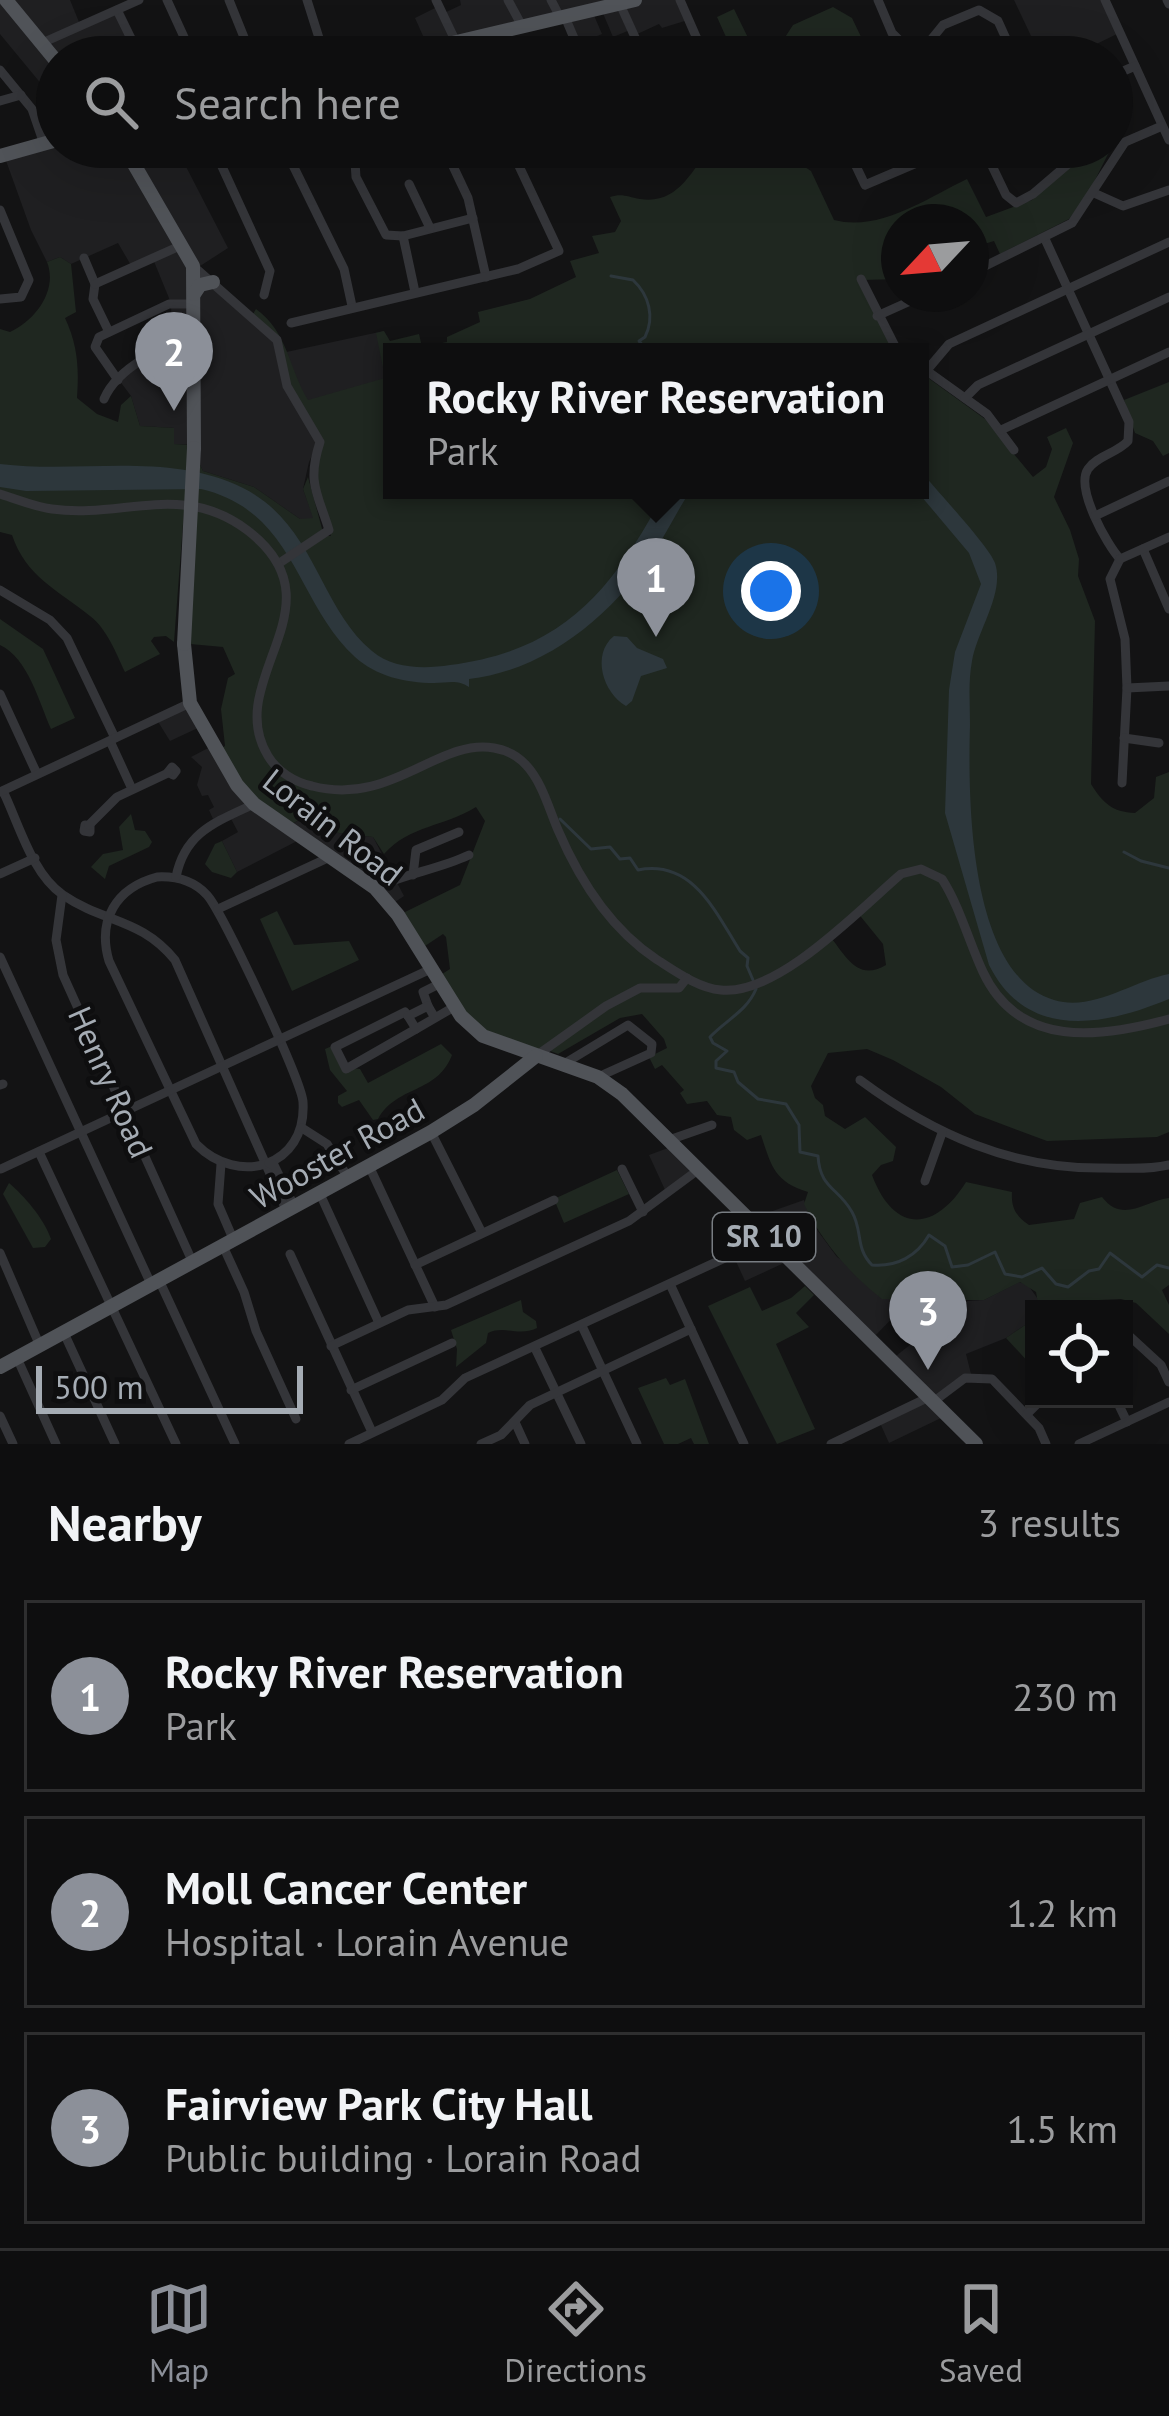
<!DOCTYPE html>
<html lang="en">
<head>
<meta charset="utf-8">
<style>
	:root { --surface:#0e0e0f; --page:#171718; --text:#f1f3f6; --muted:#9b9c9e; --line:#2e2e2f; --accent:#8c9099 }
	body { margin:0; font-family:"PT Sans",sans-serif; background:var(--page); color:var(--text) }
	.controls { position:absolute; right:36px; bottom:36px; display:grid; overflow:hidden; border-radius:0px; box-shadow:0 12px 48px #0002 }
	.controls button { width:108px; height:108px; display:grid; place-items:center; padding:0; border:0; border-bottom:3px solid var(--line); background:var(--surface); color:var(--text); font:60px sans-serif }
	.compass { position:absolute; left:881px; top:204px; width:108px; height:108px; border-radius:50%; background:var(--surface); box-shadow:0 12px 48px #0002; rotate:244deg }
	.scale { position:absolute; left:36px; bottom:30px; width:267px; box-sizing:border-box; padding-left:12px; border:6px solid #a5acb4; border-top:0; font-size:33px; line-height:42px; white-space:nowrap; color:#a5acb4; -webkit-text-stroke:9px #0e0e0f; paint-order:stroke }
	.you { position:absolute; left:771px; top:591px; width:42px; height:42px; margin:-30px; border:9px solid #fff; border-radius:50%; background:#1a73e8; box-shadow:0 0 0 18px #1a73e833 }
	.badge { display:grid; place-items:center; width:78px; height:78px; border-radius:50%; background:var(--accent); color:#fff; font-size:39px; font-weight:700 }
	.pin { position:absolute; translate:-50% -99px; filter:drop-shadow(0 3px 6px #0008) }
	.pin::after { content:''; position:absolute; top:63px; width:42px; height:36px; background:inherit; clip-path:polygon(0 0,100% 0,50% 100%) }
	.popup { position:absolute; left:383px; top:343px; width:546px; height:156px; box-sizing:border-box; display:grid; place-content:center; border-radius:0px; background:var(--surface); filter:drop-shadow(0 3px 9px #0005); font-size:39px; white-space:nowrap; color:var(--muted) }
	.popup b { font-size:45px; color:var(--text) }
	.popup::after { content:''; position:absolute; left:50%; top:100%; margin-left:-24px; border:24px solid transparent; border-top-color:var(--surface) }
	.list { margin:0; padding:0; list-style:none }
	h2 { display:flex; justify-content:space-between; align-items:center; height:156px; margin:0; padding:0 48px; font-size:51px }
	h2 small { font-size:39px; font-weight:400; color:var(--muted) }
	.list li { display:grid; grid-template-columns:78px 1fr auto; gap:36px; align-items:center; box-sizing:border-box; height:192px; margin:0 24px 24px; padding:0 24px; border:3px solid var(--line); border-radius:0px }
	.list b { display:block; font-size:45px; white-space:nowrap }
	.list p { margin:0; font-size:39px; white-space:nowrap; color:var(--muted) }
	.list em { font-size:39px; font-style:normal; color:var(--muted) }
	.icon { flex:none; width:66px; height:66px; fill:none; stroke:currentColor; stroke-width:2; stroke-linecap:round; stroke-linejoin:round }
	.map { position:relative; flex:none; width:1169px; height:1444px; overflow:hidden }
	.search { position:absolute; background:var(--surface); box-shadow:0 12px 48px #0002; left:36px; right:36px; top:36px; height:132px; display:flex; align-items:center; gap:30px; box-sizing:border-box; padding:0 42px; border-radius:66px; color:var(--muted); font-size:45px }
	.sheet { height:804px; background:var(--surface) }
	nav { display:flex; justify-content:space-around; align-items:center; box-sizing:border-box; height:168px; border-top:3px solid var(--line); background:var(--surface); font-size:33px; color:var(--muted) }
	nav a { display:grid; justify-items:center; gap:6px }
	nav .on { color:var(--accent) }
	.map>svg:first-child { display:block }
	.built { fill:#1f1f21 }
	.green { fill:#1f2720; fill-rule:evenodd }
	.water { fill:#2d373c }
	.lines { fill:none; stroke-linecap:round; stroke-linejoin:round }
	.stream { stroke:#2d373c; stroke-width:3 }
	.minor { stroke:#343539; stroke-width:9 }
	.major { stroke:#505358; stroke-width:14 }
	.major-bridge { stroke:#505358; stroke-width:14 }
	.labels { text-anchor:middle; stroke-width:9; stroke-linejoin:round; paint-order:stroke }
	.shield { fill:#0e0e0f; stroke:#787d82; stroke-width:3 }
	.shield-label { font-size:30px; font-weight:bold; fill:#a5acb4 }
	.street-label { font-size:33px; fill:#a5acb4; stroke:#0e0e0f }
</style>
</head>
<body>
<div class="map">
<svg width="1169" height="1444" viewBox="0 0 1169 1444">
	<rect width="100%" height="100%" fill="#131314"/>
	<g class="built">
		<polygon points="5,0 70,0 79,22 120,5 145,57 57,57 57,103 0,34 0,4"/>
		<polygon points="460,0 679,0 688,20 662,28 659,24 633,36 630,30 613,37 602,11 593,13 602,34 578,44 566,16 497,33 509,57 470,57 462,40 428,47 415,18 437,7 442,14 461,5"/>
		<polygon points="1014,0 1103,0 1119,33 1070,57 1041,57"/>
		<polygon points="319,35 324,50 340,44 346,57 258,57"/>
		<polygon points="57,111 57,147 81,147 84,151 83,147 116,147 119,150 125,147 184,147 180,149 181,157 228,248 197,268 193,445 174,444 174,428 140,426 131,396 119,380 172,342 171,303 153,259 132,267 118,243 71,264 60,257 47,262 31,230 4,155 45,144 38,117"/>
		<polygon points="213,287 274,342 277,354 384,331 392,380 319,441 309,462 303,489 314,519 300,519 254,487 203,471 197,459 200,294 201,288"/>
		<polygon points="188,706 200,727 170,741 157,720"/>
		<polygon points="212,746 301,839 237,872 222,841 238,832 228,813 213,819 209,810 214,807 208,795 202,796 197,785 202,767 191,757"/>
		<polygon points="299,820 339,833 373,837 404,896 395,902 292,824"/>
		<polygon points="668,1148 691,1172 666,1192 649,1155"/>
		<polygon points="804,1200 812,1223 837,1257 907,1303 873,1338 753,1218"/>
		<polygon points="743,1221 759,1238 728,1254 717,1232"/>
		<polygon points="763,1244 784,1263 745,1281 734,1257"/>
		<polygon points="1019,1282 1028,1285 1040,1302 1039,1309 1034,1309 1034,1319 1006,1338 966,1354 971,1374 954,1381 932,1400 891,1360 951,1312 951,1302 984,1300"/>
		<polygon points="925,1402 941,1418 889,1443 880,1423"/>
	</g>
	<g class="green">
		<polygon points="833,7 852,18 863,41 845,57 735,57 717,17 734,9 751,44 782,42 793,25"/>
		<path d="M1112,146l-25,50 -18,23 -69,35 -6,-13 -23,7v-26h-72v57l-37,1 33,72h-503v138h528v-118l65,47 48,58 13,-10 6,-18 -5,-12 19,-9 7,15 -19,54 16,33 9,29 -1,17 17,45 -4,163c12,19 21,28 44,29l19,-15 2,-21 13,-5v360l-12,5 -110,4 -72,-27 -34,-27 -48,-27 -26,-11 -39,4 -17,33 4,12 8,7 2,11 20,13 20,-12 31,30 -3,14 -12,4 -9,10c22,59 63,57 94,7l46,10c-1,16 4,24 17,33l45,-6 6,-16 22,-6c21,27 42,4 67,1v87l-7,5 7,15v29l-33,-31 -15,-4 -22,1 -22,9h-38l-3,-17 -16,-10 -36,18h-45l-18,-10 -14,13 -5,-4h-20c-32,-25 -61,-58 -78,-95l4,-12c-34,-10 -37,-27 -47,-57l-14,5 -13,-10 -3,-13 -14,-2 -10,-14 -20,3 -7,-11 4,-3 -22,-25 -7,4 -6,-12 18,-9 -3,-9 -22,-25 -22,4 -62,36 -13,-5 -9,7 -63,-29 -34,-51 11,-7 -4,-32 -3,-3 -18,12 -22,-33 57,-28 25,-64 -9,-14c-32,20 -66,18 -92,47l-11,-17 -34,-4 -40,-13 -11,6 -36,-25 -32,-52 5,-3 -4,-37 7,-31 7,-4 -12,-27 -33,-3 7,-185 6,12 51,16 46,32 13,-1 -10,-29 5,-12 16,59h7l-16,-43 6,-50 -25,-40 -15,-55 -28,-34 3,-5c32,23 33,60 52,91l77,-22 -9,-45 8,-2 6,10 29,-7 3,13 25,-5v-5l33,-15 -2,-10 52,-13 46,-22 -6,-16 29,-8 -7,-17 23,-4 6,-11 -11,-24c13,-4 17,0 30,2 38,6 51,-28 71,-52h78l7,14 15,10 23,49c46,12 93,-22 133,-41l19,38 46,-17 55,-49zM857,912l26,32 3,21c-29,17 -40,-9 -57,-30z"/>
		<path d="M60,257l11,7 5,48 -11,6c13,28 14,50 12,80l20,16 21,8 3,-17 10,-9 9,30 34,2v16l15,1 -15,197 -8,-6 -12,1 -3,4 9,13 -35,18c-9,-19 -18,-43 -35,-56 -32,-26 -64,-39 -78,-81l-12,-3v-203l10,3c26,-12 48,-42 37,-70z"/>
		<polygon points="1169,382 1169,453 1163,456 1153,441 1135,433 1124,400"/>
		<path d="M0,619l43,30 32,69 -24,11c-12,-27 -23,-71 -51,-84z"/>
		<polygon points="131,814 135,830 145,831 152,842 149,847 109,866 105,879 91,867 103,854 123,850 119,827"/>
		<polygon points="222,841 237,872 231,878 212,872 205,864 215,844"/>
		<polygon points="277,911 294,945 349,941 359,960 292,991 260,919"/>
		<path d="M441,1044l11,11c-15,39 -55,30 -74,64l-5,1 -14,-20 -17,7 -4,-4v-7l9,-5 -17,-21 -5,-21 7,-3 20,22 8,1 8,14z"/>
		<polygon points="617,1170 629,1194 564,1223 554,1199"/>
		<path d="M9,1183c15,13 34,34 42,56l-6,8 -12,1 -30,-54z"/>
		<polygon points="805,1286 814,1295 796,1313 809,1327 776,1344 815,1429 777,1444 708,1306 750,1287 762,1311 791,1298"/>
		<path d="M521,1300l2,12 13,9 1,7c-18,9 -32,-3 -49,5l-2,10 -30,24 1,-18 -6,-19z"/>
		<polygon points="1034,1319 1031,1365 1006,1338"/>
		<polygon points="666,1378 670,1385 685,1379 709,1444 694,1444 691,1438 678,1444 664,1444 638,1388"/>
	</g>
	<g class="water">
		<path d="M0,464c80,10 168,-13 243,24 72,36 76,119 129,163 21,18 52,18 78,14 117,-15 164,-78 216,-175h25c-13,19 -22,39 -34,57 -42,66 -109,123 -188,132v8c-12,-8 -21,-4 -35,-4 -29,0 -58,-7 -79,-26 -59,-54 -60,-146 -154,-168l-175,2 -26,-4z"/>
		<path d="M920,470c15,19 69,76 75,93 10,30 -18,68 -23,98 -4,21 -2,42 -2,64 -2,71 -2,250 84,275 39,12 78,-19 115,-26v25c-65,27 -142,42 -180,-34l-44,-152 4,-123 6,-38 26,-68 -12,-31 -53,-63h4z"/>
		<path d="M614,636l13,1 10,11 26,11 4,9 -26,8 -9,25 -6,5c-23,-13 -35,-52 -12,-70z"/>
	</g>
	<g class="lines">
		<g class="stream">
			<path d="M611,276l22,4c16,15 22,37 12,57l-6,4 9,11"/>
			<path d="M560,819l31,30 19,-2 10,12 10,-1 8,12c55,-11 78,43 102,81l8,7 -1,8 6,14"/>
			<polyline points="1124,852 1141,861 1169,868"/>
			<path d="M756,989c-9,22 -30,31 -46,48l3,6 14,8 -11,10v7l18,4 4,10 20,17 28,5 13,21 1,27 18,4c2,33 20,31 34,56 11,19 3,36 20,53 25,2 45,-9 57,-30l16,11 7,21 16,-2 27,-13 10,22 17,3 20,-9 14,16 12,3 21,-16 10,-2 11,-16 32,24 15,-12 12,3"/>
		</g>
		<g class="minor">
			<polyline points="167,0 189,48 199,57"/>
			<polyline points="229,0 252,57"/>
			<polyline points="307,0 325,57"/>
			<polyline points="436,0 456,42"/>
			<polyline points="508,0 522,26"/>
			<polyline points="551,0 560,17"/>
			<polyline points="680,0 705,57"/>
			<polyline points="878,0 892,33 916,57"/>
			<polyline points="1105,0 1169,140"/>
			<polyline points="1167,0 1169,4"/>
			<polyline points="619,2 644,57"/>
			<polyline points="117,10 140,57"/>
			<polyline points="565,17 582,57"/>
			<polyline points="42,43 139,0"/>
			<polyline points="885,57 900,44"/>
			<polyline points="917,57 943,25 979,10 998,21 1013,54"/>
			<polyline points="1005,57 1034,44"/>
			<polyline points="0,70 32,109 44,144"/>
			<polyline points="1112,76 1135,66"/>
			<polyline points="0,101 21,95"/>
			<polyline points="213,147 270,271 264,295"/>
			<polyline points="284,147 344,269 352,306"/>
			<polyline points="354,147 356,177 386,235 403,236 473,218"/>
			<polyline points="444,147 468,198 486,277"/>
			<path d="M621,147l5,13c20,5 35,6 46,-13"/>
			<polyline points="847,147 865,185 954,147"/>
			<polyline points="983,147 1006,195 1016,203 1033,194 1088,147"/>
			<polyline points="354,149 386,147"/>
			<polyline points="409,184 430,228"/>
			<polyline points="1094,193 1123,206 1169,190"/>
			<polyline points="0,210 29,280 21,297 0,299"/>
			<polyline points="403,236 415,292"/>
			<path d="M1045,239l84,183 -1,19c-11,12 -31,15 -40,28 -13,19 19,76 32,90"/>
			<polyline points="84,258 95,284 93,299 109,332"/>
			<path d="M193,266l84,74 10,46 33,56c-13,40 -3,50 9,88l-51,34"/>
			<polyline points="971,273 1072,223 1125,142 1162,126"/>
			<polyline points="861,279 898,352"/>
			<polyline points="95,284 182,245"/>
			<polyline points="877,316 926,294"/>
			<polyline points="291,323 518,269 559,251 510,147"/>
			<polyline points="920,366 987,414 1014,450"/>
			<polyline points="927,370 949,344 1169,242"/>
			<polyline points="118,380 95,347 99,337 169,304 195,304"/>
			<polyline points="965,398 978,385 1169,297"/>
			<path d="M104,399c13,-30 60,-57 91,-56"/>
			<polyline points="1001,430 1169,352"/>
			<path d="M0,494c17,5 35,13 52,15 70,10 130,-28 195,21 99,75 -26,149 21,226 9,15 26,26 44,30 79,21 126,-48 182,-38 12,2 24,8 32,17 16,17 23,44 32,65 21,49 53,99 98,129 19,12 42,29 65,31 57,6 139,-81 180,-116l20,-5 21,10c18,28 27,63 41,93 36,77 117,66 186,47"/>
			<polyline points="1095,516 1169,481"/>
			<polyline points="1143,549 1169,609"/>
			<polyline points="1120,559 1110,579 1125,639 1127,688 1122,783"/>
			<polyline points="1120,559 1169,537"/>
			<polyline points="0,590 50,620 67,638 115,738"/>
			<polyline points="1127,688 1169,686"/>
			<polyline points="0,694 37,774"/>
			<polyline points="1124,738 1159,743"/>
			<polyline points="110,741 132,789"/>
			<polygon points="172,767 176,771 173,775 168,772"/>
			<path d="M3,791c16,33 29,83 60,104 41,28 78,23 112,65l112,252"/>
			<polyline points="0,792 190,703"/>
			<polygon points="85,825 90,826 90,832 84,831"/>
			<polyline points="89,825 117,797 168,773"/>
			<polyline points="0,874 35,858"/>
			<polyline points="413,875 416,850 459,832"/>
			<path d="M157,877c19,-1 36,3 50,18 15,16 95,186 96,207 4,65 -65,85 -107,42l-87,-183c-12,-41 7,-73 48,-84z"/>
			<path d="M176,877c9,-45 40,-55 78,-73"/>
			<path d="M375,888c31,-15 62,-18 94,-33"/>
			<polyline points="62,895 56,940 63,975 193,1263"/>
			<polyline points="218,909 330,857"/>
			<polyline points="0,957 151,1284"/>
			<polyline points="428,1006 423,992 441,983"/>
			<polyline points="408,1016 405,1012 335,1047 346,1069 416,1029"/>
			<polyline points="435,1018 428,1006 408,1016 416,1029 454,1007"/>
			<polyline points="536,1056 606,1006 640,988 679,988 687,978"/>
			<polyline points="562,1065 628,1025 652,1044 651,1053 598,1077"/>
			<path d="M860,1080c73,54 151,89 243,88 22,0 44,2 66,-3"/>
			<polyline points="0,1085 3,1084"/>
			<polyline points="302,1128 327,1144 349,1179"/>
			<polyline points="431,1132 482,1233"/>
			<polyline points="669,1140 712,1125"/>
			<polyline points="39,1152 176,1444"/>
			<polyline points="269,1163 274,1165 295,1208"/>
			<polyline points="221,1164 218,1204 234,1241"/>
			<polyline points="370,1168 435,1307"/>
			<polyline points="1,1169 433,968"/>
			<polyline points="622,1169 643,1212"/>
			<polyline points="925,1181 942,1133"/>
			<polyline points="320,1194 379,1323"/>
			<polyline points="223,1246 244,1292 256,1331 296,1419"/>
			<polyline points="0,1253 40,1346"/>
			<polyline points="290,1254 372,1432"/>
			<polyline points="415,1265 554,1200"/>
			<polyline points="159,1280 235,1444"/>
			<polyline points="670,1284 744,1444"/>
			<polyline points="582,1326 637,1444"/>
			<polyline points="1124,1331 1161,1365 1169,1382"/>
			<polyline points="64,1333 115,1444"/>
			<polyline points="331,1346 408,1310 446,1305 629,1221 698,1170"/>
			<polyline points="535,1348 581,1444"/>
			<polyline points="17,1358 56,1444"/>
			<polyline points="351,1390 452,1343"/>
			<polyline points="1116,1399 1127,1422"/>
			<polyline points="933,1402 965,1378 992,1379 1039,1428 1046,1444"/>
			<polyline points="1027,1414 1042,1399"/>
			<polyline points="0,1416 13,1444"/>
			<polyline points="515,1422 525,1444"/>
			<polyline points="349,1444 442,1400 465,1378 766,1239"/>
			<polyline points="481,1444 501,1435 530,1405 691,1329"/>
			<polyline points="831,1444 927,1398"/>
			<polyline points="1079,1444 1169,1402"/>
		</g>
		<g class="major">
			<polyline points="6,0 57,62"/>
			<polyline points="393,57 635,0"/>
			<polyline points="124,147 193,266 194,448"/>
			<polyline points="0,156 57,140"/>
			<polyline points="194,294 200,285 213,282"/>
			<polyline points="184,644 190,703 237,785 254,804 375,888 398,915 461,1016 483,1036 598,1077 622,1094 976,1444"/>
			<polyline points="0,1367 431,1132 474,1105 536,1056"/>
		</g>
		<polyline class="major-bridge" points="184,644 194,448"/>
	</g>
	<g class="labels">
		<rect class="shield" x="713" y="1213" width="102" height="48" rx="9"/>
		<g class="shield-label">
			<text x="764" y="1247">SR 10</text>
		</g>
		<g class="street-label">
			<text transform="translate(333 827) rotate(38)" y="12">Lorain Road</text>
			<text transform="translate(111 1082) rotate(66)" y="12">Henry Road</text>
			<text transform="translate(337 1153) rotate(-29)" y="12">Wooster Road</text>
		</g>
	</g>
</svg>
<div class="controls">
<button><svg class="icon" aria-label="locate" viewBox="0 0 24 24"><circle cx="12" cy="12" r="6"/><path d="M12 2v4M12 18v4M2 12h4M18 12h4"/></svg></button>
</div>
<svg class="compass" viewBox="-18 -18 36 36"><path d="M0-13l5 13h-10z" fill="#e53935"/><path d="M0 13l5-13h-10z" fill="#9b9c9e"/></svg>
<div class="scale">500 m</div>
<div class="you"></div>
<div class="pin badge" style="left:656px;top:637px">1</div>
<div class="popup"><b>Rocky River Reservation</b>Park</div>
<div class="pin badge" style="left:174px;top:411px">2</div>
<div class="pin badge" style="left:928px;top:1370px">3</div>
<div class="search"><svg class="icon" aria-label="search" viewBox="0 0 24 24"><circle cx="10" cy="10" r="6"/><path d="M15 15l6 6"/></svg>Search here</div>
</div>
<section class="sheet">
<h2>Nearby<small>3 results</small></h2>
<ul class="list">
<li><span class="badge">1</span><div><b>Rocky River Reservation</b><p>Park</p></div><em>230 m</em></li>
<li><span class="badge">2</span><div><b>Moll Cancer Center</b><p>Hospital · Lorain Avenue</p></div><em>1.2 km</em></li>
<li><span class="badge">3</span><div><b>Fairview Park City Hall</b><p>Public building · Lorain Road</p></div><em>1.5 km</em></li>
</ul>
</section>
<nav>
<a class="on"><svg class="icon" aria-label="map" viewBox="0 0 24 24"><path d="M3 6l6-2 6 2 6-2v14l-6 2-6-2-6 2zM9 4v14M15 6v14"/></svg>Map</a>
<a><svg class="icon" aria-label="directions" viewBox="0 0 24 24"><path d="M12 3l9 9-9 9-9-9zM9 14v-3h6M13 9l2 2-2 2"/></svg>Directions</a>
<a><svg class="icon" aria-label="saved" viewBox="0 0 24 24"><path d="M7 4h10v16l-5-4-5 4z"/></svg>Saved</a>
</nav>
</body>
</html>
